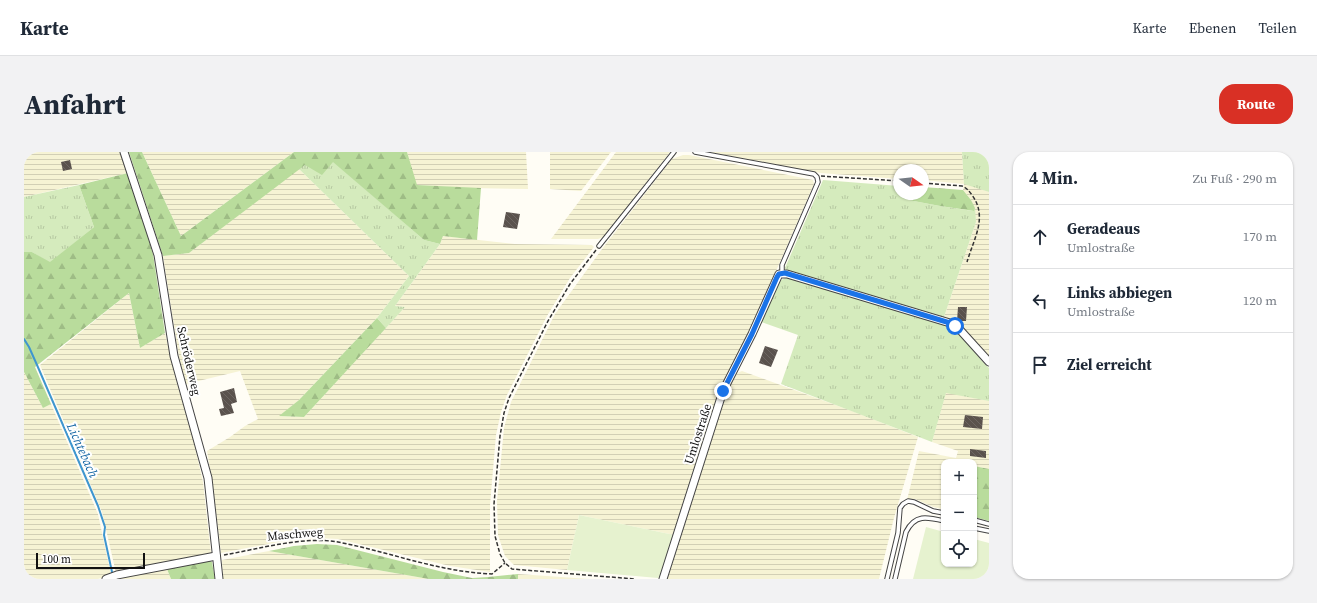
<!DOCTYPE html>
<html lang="de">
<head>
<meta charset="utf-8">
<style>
	:root { --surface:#fff; --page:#f2f2f3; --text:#1f2937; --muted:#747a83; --line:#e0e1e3; --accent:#d93025 }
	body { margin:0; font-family:"Source Serif 4",serif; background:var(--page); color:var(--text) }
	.controls { position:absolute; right:12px; bottom:12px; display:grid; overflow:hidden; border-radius:8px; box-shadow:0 1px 3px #0004 }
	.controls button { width:36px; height:36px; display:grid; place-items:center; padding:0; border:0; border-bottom:1px solid var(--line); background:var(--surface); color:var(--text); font:20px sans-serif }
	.compass { position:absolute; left:869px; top:12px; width:36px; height:36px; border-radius:50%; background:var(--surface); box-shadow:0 1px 3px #0004; rotate:104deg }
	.scale { position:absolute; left:12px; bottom:10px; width:109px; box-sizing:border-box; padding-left:4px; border:2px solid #111; border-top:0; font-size:11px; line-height:14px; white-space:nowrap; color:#111; -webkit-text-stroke:3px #fff; paint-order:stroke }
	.stop { position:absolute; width:12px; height:12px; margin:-9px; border:3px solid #1a73e8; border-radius:50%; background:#fff }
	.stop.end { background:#1a73e8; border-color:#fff; box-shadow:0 1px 4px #0008 }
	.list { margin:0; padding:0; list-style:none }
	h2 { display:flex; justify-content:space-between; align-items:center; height:52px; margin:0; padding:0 16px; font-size:17px }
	h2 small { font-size:13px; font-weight:400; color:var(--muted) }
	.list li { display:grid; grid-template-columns:26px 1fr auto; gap:12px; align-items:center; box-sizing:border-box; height:64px; padding:0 16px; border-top:1px solid var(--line) }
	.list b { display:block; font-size:15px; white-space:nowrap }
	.list p { margin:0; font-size:13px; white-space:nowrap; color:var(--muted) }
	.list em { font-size:13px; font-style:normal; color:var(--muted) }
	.icon { flex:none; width:22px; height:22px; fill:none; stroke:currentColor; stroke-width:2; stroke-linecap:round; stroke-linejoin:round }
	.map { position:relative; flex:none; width:965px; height:427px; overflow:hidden; border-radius:16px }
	header { display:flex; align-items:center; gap:24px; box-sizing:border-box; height:56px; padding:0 20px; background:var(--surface); border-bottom:1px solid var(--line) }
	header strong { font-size:19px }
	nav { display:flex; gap:22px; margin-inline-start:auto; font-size:14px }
	.intro { display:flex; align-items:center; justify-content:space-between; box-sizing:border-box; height:96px; padding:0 24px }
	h1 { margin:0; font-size:28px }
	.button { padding:10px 18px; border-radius:16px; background:var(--accent); color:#fff; font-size:14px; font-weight:700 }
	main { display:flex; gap:24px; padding:0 24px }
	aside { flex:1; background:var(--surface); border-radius:16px; box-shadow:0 1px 3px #0004 }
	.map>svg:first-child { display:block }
	.farmland { fill:url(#farmland-rules) }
	.grass { fill:url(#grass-tufts) }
	.forest { fill:url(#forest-firs) }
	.pitch { fill:#e6f2cf }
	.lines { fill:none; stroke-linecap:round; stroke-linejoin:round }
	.stream { stroke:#3f96cf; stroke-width:2 }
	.building { fill:url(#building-back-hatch) }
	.lane-casing { stroke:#444; stroke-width:5.5 }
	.street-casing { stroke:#444; stroke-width:9 }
	.path { stroke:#333; stroke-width:1.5; stroke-dasharray:4 2; stroke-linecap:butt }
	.lane { stroke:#fff; stroke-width:3.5 }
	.street { stroke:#fff; stroke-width:7 }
	.route { stroke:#1a73e8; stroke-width:5 }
	.labels { text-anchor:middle; stroke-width:4; stroke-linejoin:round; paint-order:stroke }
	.street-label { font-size:12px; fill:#111; stroke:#fff }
	.water-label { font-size:13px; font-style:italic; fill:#1768a6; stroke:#fff }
</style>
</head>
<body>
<header>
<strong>Karte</strong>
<nav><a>Karte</a><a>Ebenen</a><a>Teilen</a></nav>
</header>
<div class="intro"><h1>Anfahrt</h1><a class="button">Route</a></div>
<main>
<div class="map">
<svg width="965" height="427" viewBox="0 0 965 427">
	<defs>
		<pattern id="farmland-rules" width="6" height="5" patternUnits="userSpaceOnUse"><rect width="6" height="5" fill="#f6f3d4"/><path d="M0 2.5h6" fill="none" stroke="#d2cfb5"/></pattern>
		<pattern id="grass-tufts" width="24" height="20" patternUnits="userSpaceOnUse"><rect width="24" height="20" fill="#d5ebbd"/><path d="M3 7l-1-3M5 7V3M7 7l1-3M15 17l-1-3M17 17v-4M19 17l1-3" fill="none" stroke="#b6c8a1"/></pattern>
		<pattern id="forest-firs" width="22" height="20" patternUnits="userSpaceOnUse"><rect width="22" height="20" fill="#b9dc9c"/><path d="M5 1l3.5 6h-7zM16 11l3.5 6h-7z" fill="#9ebc85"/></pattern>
		<pattern id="building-back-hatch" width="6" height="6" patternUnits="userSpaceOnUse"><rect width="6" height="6" fill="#5a524d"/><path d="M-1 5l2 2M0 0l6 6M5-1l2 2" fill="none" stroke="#6d6662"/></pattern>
	</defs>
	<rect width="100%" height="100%" fill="#fffdf5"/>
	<g class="farmland">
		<polygon points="0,0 98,0 104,21 0,45"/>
		<polygon points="118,0 270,0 157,84"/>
		<polygon points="383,0 502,0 504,37 443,36 392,33"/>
		<polygon points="526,0 587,0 557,39 526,37"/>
		<polygon points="592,0 646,0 580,85 574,87 527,87"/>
		<polygon points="685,0 938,0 940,31 965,40 965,206 928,168 920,165 952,70 947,48 939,38 940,32 899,28 899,18 875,18 875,27 797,21"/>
		<polygon points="659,3 665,3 789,28 790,32 725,181 697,238 650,383 555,363 543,418 490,413 481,404 474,383 473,349 480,276 487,250 531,162 578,97 648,7"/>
		<polygon points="275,17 385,124 353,166 275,248 256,264 280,265 381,155 371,154 416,92 419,84 491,92 568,93 570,95 546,126 523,164 483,243 477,260 472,283 466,353 466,420 426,414 314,387 295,386 270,387 197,401 189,335 183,299 206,285 221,274 234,267 216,219 162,232 155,205 139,104 165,101"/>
		<polygon points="105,141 116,196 141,181 151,224 170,291 179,330 187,402 92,421 78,360 16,213"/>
		<polygon points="718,219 828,259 894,285 870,366 855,427 643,427 702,242 713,221"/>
		<polygon points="0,220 19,256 27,252 74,362 87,423 74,427 0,427"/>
		<polygon points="922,240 965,249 965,317 950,314 950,310 920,310 920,349 918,357 909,355 891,347 883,348 895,299 932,306 934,299 908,290"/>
		<polygon points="245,399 405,427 199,427 198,408"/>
		<polygon points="143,417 147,427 91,427 91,426"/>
		<polygon points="494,422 566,427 494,427"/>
	</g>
	<g class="grass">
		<polygon points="938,0 965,0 965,40 940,32"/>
		<polygon points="309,9 400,88 416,92 371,154 381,155 362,176 353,166 385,124 275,17 281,13"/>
		<polygon points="799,28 875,34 875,42 880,42 879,47 916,54 949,59 951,56 952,70 920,165 762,118 761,116"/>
		<polygon points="55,33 70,75 26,111 8,100 0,100 0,45"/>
		<path d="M762,126l7,1c38,12 76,23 114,35 15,4 34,7 46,16 14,10 23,26 36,38v33l-43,-8 -14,49 -151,-58 17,-49 -37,-13 17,-38 3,-4z"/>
	</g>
	<g class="forest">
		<polygon points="105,0 118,0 157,84 270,0 383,0 393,33 457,36 453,88 419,84 416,92 400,88 309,10 298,23 281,13 165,101 139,104"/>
		<polygon points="104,21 129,102 141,181 116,196 105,141 11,215 27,252 19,256 0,220 0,100 8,100 26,110 70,75 55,33"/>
		<polygon points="899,35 939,38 947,48 951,56 950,59 916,54 879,47 880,42 899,42"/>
		<polygon points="353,166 362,176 280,265 255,264 275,248"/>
		<polygon points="950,314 965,317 965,369 950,365"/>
		<polygon points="293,392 313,393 419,420 448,426 464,425 494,422 494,427 405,427 245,399 270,394"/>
		<polygon points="186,409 188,410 191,427 147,427 143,417"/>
	</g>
	<g class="pitch">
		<polygon points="555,363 650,383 637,424 634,426 543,418"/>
		<polygon points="902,375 920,380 920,412 950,412 950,387 965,391 965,427 889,427"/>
	</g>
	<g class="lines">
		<polyline class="stream" points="0,187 5,195 13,213 74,354 81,375 80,383 88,420"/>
	</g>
	<g class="building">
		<polygon points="46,8 48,17 39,19 37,10"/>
		<polygon points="482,60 496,62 493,77 479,75"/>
		<polygon points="934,155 943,155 942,169 933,169"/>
		<polygon points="741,194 754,198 747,215 735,211"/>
		<polygon points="210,236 213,250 207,252 210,261 197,264 195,257 200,256 196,240"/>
		<polygon points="941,263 959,265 958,277 939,275"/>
		<polygon points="946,297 962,299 962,306 946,304"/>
	</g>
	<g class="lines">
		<defs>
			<g id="lane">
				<polyline points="671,0 790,22 793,25 794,30 758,113 758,121"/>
				<polyline points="575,94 650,0"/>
				<polyline points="950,368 965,372"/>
				<polyline points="950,376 965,379"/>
				<polyline points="863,427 874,381 876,356 879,352 884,349 890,350 909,359 920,361"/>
				<path d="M871,427l11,-47c9,-18 21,-15 38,-11"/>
			</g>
			<g id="street">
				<polyline points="100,0 134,103 150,204 184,326 195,427"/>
				<polyline points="82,427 93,423 192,404"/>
				<polyline points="639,427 699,239 728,182 755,122 763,122 926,171 937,179 965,210"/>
			</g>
		</defs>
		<use href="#lane" class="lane-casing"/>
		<use href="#street" class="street-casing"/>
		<g class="path">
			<polyline points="797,24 875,29"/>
			<path d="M899,31l39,3c5,2 7,5 10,9 16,22 2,43 -5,67"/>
			<polyline points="572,98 546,132 524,169 485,246 480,261 476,284 470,352 471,384 476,402 481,411 488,417 611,427"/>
			<path d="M200,403c35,-6 78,-19 114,-13 52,10 101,30 154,32l13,-11"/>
		</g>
		<use href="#lane" class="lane"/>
		<use href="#street" class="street"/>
	</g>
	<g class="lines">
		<polyline class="route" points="699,239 728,182 753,125 755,122 761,121 926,171 931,174"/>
	</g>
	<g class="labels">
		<g class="street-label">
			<text transform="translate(165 209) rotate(77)" y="4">Schröderweg</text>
			<text transform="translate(674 282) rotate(-72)" y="4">Umlostraße</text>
			<text transform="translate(271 382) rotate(-5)" y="4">Maschweg</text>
		</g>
		<g class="water-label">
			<text transform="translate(59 298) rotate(66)" y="5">Lichtebach</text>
		</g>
	</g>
</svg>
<div class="controls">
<button>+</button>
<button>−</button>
<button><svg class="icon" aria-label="locate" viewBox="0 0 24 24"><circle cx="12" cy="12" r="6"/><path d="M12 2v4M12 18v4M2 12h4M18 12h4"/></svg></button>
</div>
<svg class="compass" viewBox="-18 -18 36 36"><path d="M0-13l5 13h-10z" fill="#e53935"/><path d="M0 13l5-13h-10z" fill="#747a83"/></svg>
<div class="scale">100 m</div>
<div class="stop" style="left:931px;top:174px"></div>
<div class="stop end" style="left:699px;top:239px"></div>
</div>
<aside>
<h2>4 Min.<small>Zu Fuß · 290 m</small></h2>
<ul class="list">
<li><svg class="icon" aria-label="ahead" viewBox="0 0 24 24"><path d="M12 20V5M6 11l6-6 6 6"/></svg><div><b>Geradeaus</b><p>Umlostraße</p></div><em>170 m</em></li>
<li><svg class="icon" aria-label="left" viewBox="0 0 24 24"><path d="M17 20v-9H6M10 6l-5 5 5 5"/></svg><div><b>Links abbiegen</b><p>Umlostraße</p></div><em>120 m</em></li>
<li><svg class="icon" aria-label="arrive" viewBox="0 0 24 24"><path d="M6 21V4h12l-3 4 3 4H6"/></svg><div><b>Ziel erreicht</b></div></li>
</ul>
</aside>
</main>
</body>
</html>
